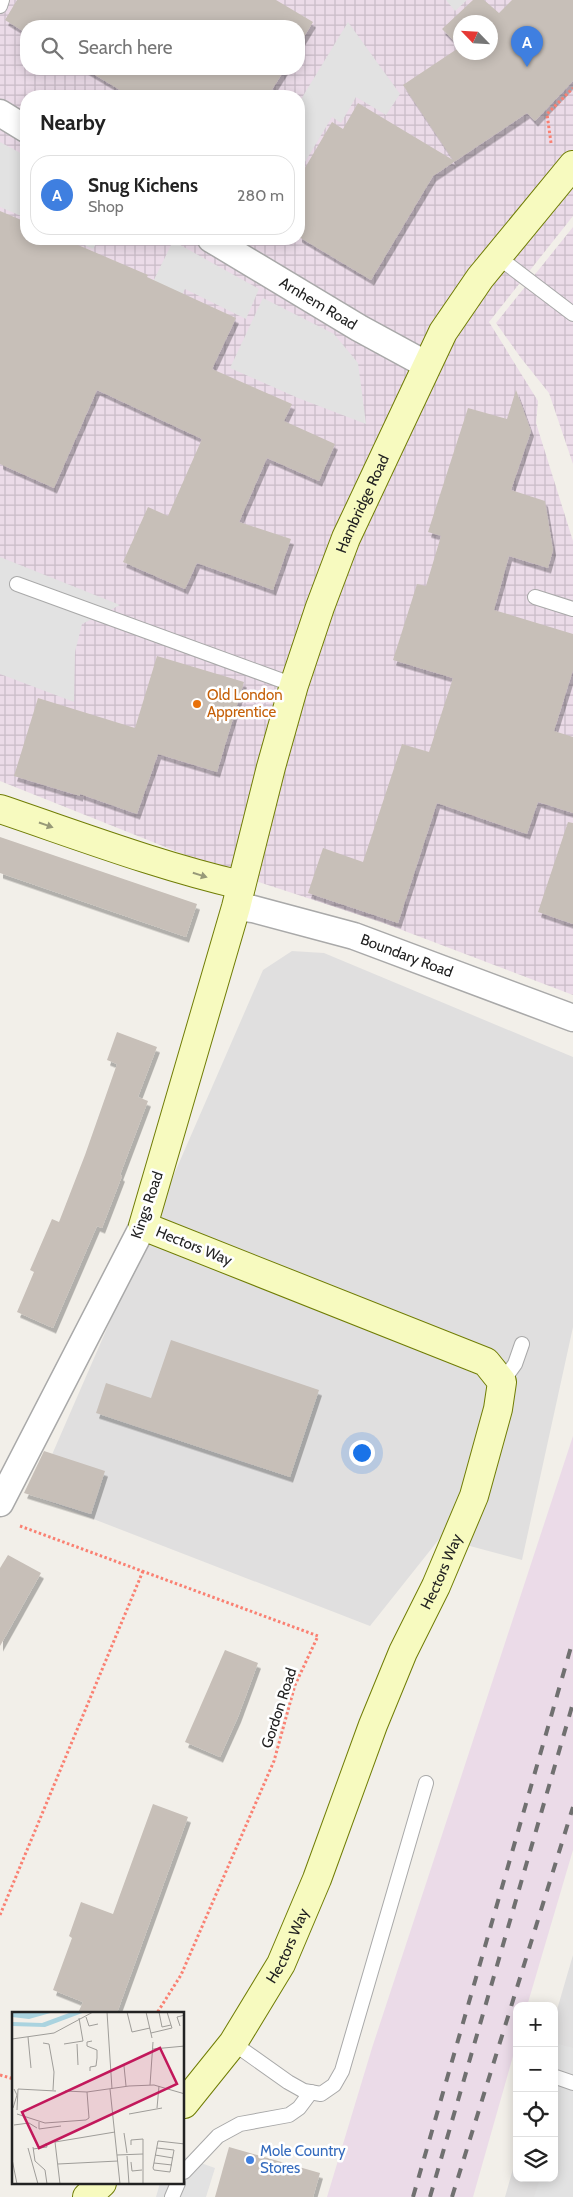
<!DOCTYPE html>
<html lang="en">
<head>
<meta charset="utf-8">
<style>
	:root { --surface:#fff; --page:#f2f2f2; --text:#222; --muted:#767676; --line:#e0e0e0; --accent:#2563eb }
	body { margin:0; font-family:Cabin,sans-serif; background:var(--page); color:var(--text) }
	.controls { position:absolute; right:15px; bottom:15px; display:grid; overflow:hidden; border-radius:10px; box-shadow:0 2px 12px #0003 }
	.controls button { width:45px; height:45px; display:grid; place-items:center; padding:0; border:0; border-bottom:1px solid var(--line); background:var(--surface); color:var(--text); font:25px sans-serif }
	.compass { position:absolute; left:453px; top:15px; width:45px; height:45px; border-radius:50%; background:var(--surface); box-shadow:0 2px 12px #0003; rotate:295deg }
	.you { position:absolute; left:361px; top:1452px; width:18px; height:18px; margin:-12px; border:4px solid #fff; border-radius:50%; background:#1a73e8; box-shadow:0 0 0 8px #1a73e833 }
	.badge { display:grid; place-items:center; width:32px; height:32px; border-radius:50%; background:var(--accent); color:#fff; font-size:16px; font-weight:700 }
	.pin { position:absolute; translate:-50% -41px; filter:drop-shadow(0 1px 2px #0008) }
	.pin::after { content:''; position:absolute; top:26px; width:18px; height:15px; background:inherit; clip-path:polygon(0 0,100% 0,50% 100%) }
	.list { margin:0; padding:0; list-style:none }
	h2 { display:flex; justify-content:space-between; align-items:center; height:65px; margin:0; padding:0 20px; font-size:21px }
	h2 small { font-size:16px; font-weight:400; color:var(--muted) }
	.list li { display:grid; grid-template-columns:32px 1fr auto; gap:15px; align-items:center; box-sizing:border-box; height:80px; margin:0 10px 10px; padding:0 10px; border:1px solid var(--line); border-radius:20px }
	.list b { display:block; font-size:19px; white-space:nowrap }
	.list p { margin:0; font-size:16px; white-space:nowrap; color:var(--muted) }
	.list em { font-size:16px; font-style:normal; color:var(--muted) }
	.icon { flex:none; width:28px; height:28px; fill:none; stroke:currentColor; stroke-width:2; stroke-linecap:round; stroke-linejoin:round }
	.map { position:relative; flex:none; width:573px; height:2197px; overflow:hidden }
	.search { position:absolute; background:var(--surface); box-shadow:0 2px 12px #0003; left:20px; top:20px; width:285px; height:55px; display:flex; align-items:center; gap:12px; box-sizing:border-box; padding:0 18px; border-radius:20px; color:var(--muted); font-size:19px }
	.panel { position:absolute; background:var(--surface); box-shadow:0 2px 12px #0003; left:20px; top:90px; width:285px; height:155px; border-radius:20px }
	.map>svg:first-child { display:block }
	.residential { fill:#e0dfdf }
	.industrial { fill:url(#industrial-grid); fill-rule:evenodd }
	.railway { fill:#ebdbe8 }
	.parking { fill:#e2e2e2 }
	.building { fill:#c7bfb8; fill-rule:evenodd; filter:url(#shadow) }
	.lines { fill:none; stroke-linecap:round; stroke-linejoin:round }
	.service-casing { stroke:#a9a9a9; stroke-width:16 }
	.minor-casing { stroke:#a9a9a9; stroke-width:29 }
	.secondary-casing { stroke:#707d05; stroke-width:30 }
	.path { stroke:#fa8072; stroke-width:3; stroke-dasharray:2.5 2.5; stroke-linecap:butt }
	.service { stroke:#fff; stroke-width:14 }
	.minor { stroke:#fff; stroke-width:26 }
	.secondary { stroke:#f7fabf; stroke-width:28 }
	.rail { stroke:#707070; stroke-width:4; stroke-dasharray:10 10; stroke-linecap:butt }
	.oneway { fill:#979978 }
	.food-dot { fill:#e8710a; stroke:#fff; stroke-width:2 }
	.shop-dot { fill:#3f7fe0; stroke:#fff; stroke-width:2 }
	.labels { text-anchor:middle; stroke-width:5; stroke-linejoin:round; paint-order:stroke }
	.street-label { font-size:15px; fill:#222; stroke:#fff }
	.food-label { font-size:15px; fill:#c56008; stroke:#fff; text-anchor:start }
	.shop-label { font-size:15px; fill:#366cbe; stroke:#fff; text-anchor:start }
	.inset-road { fill:none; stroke:#9f9d99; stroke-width:1 }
	.view { fill:#c2185b; fill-opacity:0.15; stroke:#c2185b; stroke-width:2.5 }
	.inset-edge { fill:none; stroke:#222; stroke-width:2.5 }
</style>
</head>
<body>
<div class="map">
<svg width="573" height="2197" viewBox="0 0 573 2197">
	<defs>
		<pattern id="industrial-grid" width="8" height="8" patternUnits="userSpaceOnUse" patternTransform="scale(1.25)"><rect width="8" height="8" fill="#ebdbe8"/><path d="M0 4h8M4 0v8" fill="none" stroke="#c9bcc7"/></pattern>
		<filter id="shadow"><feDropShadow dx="3" dy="5.5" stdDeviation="0" flood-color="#0004"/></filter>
	</defs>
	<rect width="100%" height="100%" fill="#f2efe9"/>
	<g class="residential">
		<polygon points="292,951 324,953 573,1057 573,1327 522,1560 440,1538 370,1626 34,1496 263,970"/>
		<polygon points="573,1955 573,2197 505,2197 517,2155 517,2178 554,2178 554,2020"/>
	</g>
	<g class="industrial">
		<path d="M0,0h573v216l-84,106 49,79 -2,22 37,118v454l-192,-73 -153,-50 -228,-91zM460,22h30v30h-30zM26,26h273v43h-273zM26,96h273v143h-273z"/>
		<polygon points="573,227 573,464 549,393 521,358 496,323"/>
	</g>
	<polygon class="railway" points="573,1436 573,1850 527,2006 517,2006 517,2042 473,2197 327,2197 372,2048"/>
	<g class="parking">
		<polygon points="446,0 467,0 455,11"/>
		<polygon points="348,22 400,94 386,115 356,97 341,123 332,117 299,172 299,101 300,101"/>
		<polygon points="0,142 26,156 26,218 0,207"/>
		<polygon points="72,239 99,239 93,249"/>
		<polygon points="173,241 259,289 246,319 185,289 172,314 144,300"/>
		<polygon points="263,298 334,334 358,363 366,424 298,398 230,368"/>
		<polygon points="0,557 120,605 82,624 75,652 74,702 0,674"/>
		<polygon points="554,2043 573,2048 573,2197 534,2197 540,2178 554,2178 554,2130 558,2120 554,2118"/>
		<polygon points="184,2157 215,2168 206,2197 156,2197 160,2183 184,2183"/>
	</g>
	<g class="building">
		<polygon points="17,0 276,0 313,22 299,45 299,26 26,26 26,33 5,20"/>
		<path d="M473,0h11l15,13 13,-13h61v81l-38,40 -8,-8 -94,63 -62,104 -72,-43v-59l33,-56 11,7 15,-26 95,57 -50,-75 57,-38 -18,-18zM460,22h30v30h-30z"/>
		<polygon points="85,69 285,69 268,96 130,96"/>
		<polygon points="0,211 26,222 26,239 64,239 148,275 147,277 236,318 212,369 292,404 284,421 335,444 319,481 267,458 239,522 291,539 273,590 197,563 185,589 123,562 148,507 168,516 202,439 97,390 54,488 0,464"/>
		<polygon points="516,390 531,431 511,490 545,501 553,550 548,568 509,556 494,610 573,634 573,670 554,731 573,737 573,813 538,802 527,834 437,803 398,923 308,893 323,848 363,862 402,744 429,752 453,678 393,660 417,584 426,586 441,536 428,532 468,408 507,419"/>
		<polygon points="157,656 244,682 217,772 158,754 137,814 80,794 80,796 14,776 38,698 135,728"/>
		<polygon points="568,822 573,823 573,924 538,912"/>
		<polygon points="0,837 197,904 186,937 0,873"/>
		<polygon points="117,1032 157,1047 138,1097 148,1101 120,1175 122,1176 102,1228 97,1226 53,1328 17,1312 34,1272 30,1270 52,1219 59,1222 85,1155 117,1064 107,1060"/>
		<polygon points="171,1340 319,1390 290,1477 96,1413 106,1383 151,1398"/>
		<polygon points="44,1451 105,1471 91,1514 24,1493"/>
		<polygon points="8,1555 41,1573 0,1646 0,1568"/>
		<polygon points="225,1650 258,1663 238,1717 220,1757 185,1742"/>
		<polygon points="153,1804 188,1817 117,2013 78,2013 83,2002 53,1990 72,1938 69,1936 81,1902 113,1914"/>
		<polygon points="229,2147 320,2173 313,2197 215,2197"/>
	</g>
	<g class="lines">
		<defs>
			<g id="service">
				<polyline points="0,6 2,0"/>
				<polyline points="498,257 573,314"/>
				<polyline points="17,584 294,685"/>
				<polyline points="535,597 573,609"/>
				<polyline points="502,1382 515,1364 522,1344"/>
				<polyline points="233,2043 288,2082 304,2091 321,2094 334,2085 342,2071 426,1783"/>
				<polyline points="556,2077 573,2083"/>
				<polyline points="184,2172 218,2136 240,2124 289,2115 299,2108 311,2092"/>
				<polyline points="172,2197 178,2183"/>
			</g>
			<g id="minor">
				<polyline points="0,113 26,129"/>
				<path id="s1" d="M211,239l148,89 68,37"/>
				<path id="s2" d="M236,907l17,2 101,27 219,82"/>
				<polyline points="0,1503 143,1226"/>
			</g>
			<g id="secondary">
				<path d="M0,809c80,27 159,57 241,76"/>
				<path id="s3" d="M184,2104l49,-61 48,-79 36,-85 56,-154 30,-73 33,-66 38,-90 24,-87 4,-27 -16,-20 -343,-136 93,-319 35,-140 23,-82 26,-78 26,-69 97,-206 37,-54 93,-113"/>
				<polyline points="87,2197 102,2183"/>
			</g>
		</defs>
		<use href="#service" class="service-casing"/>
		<use href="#minor" class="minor-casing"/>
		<use href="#secondary" class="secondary-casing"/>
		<g class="path">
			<polyline points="551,143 547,114 573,88"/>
			<polyline points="20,1526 318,1636 295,1685 274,1761 181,1975 157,2013"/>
			<polyline points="0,1915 143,1571"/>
			<polyline points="0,2075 14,2079"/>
		</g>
		<use href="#service" class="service"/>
		<use href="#minor" class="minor"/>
		<use href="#secondary" class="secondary"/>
		<g class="rail">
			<polyline points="413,2197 573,1640"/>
			<polyline points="430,2197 573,1703"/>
			<polyline points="452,2197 573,1807"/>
		</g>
	</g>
	<defs><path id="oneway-solid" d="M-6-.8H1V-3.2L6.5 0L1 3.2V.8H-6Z" transform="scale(1.25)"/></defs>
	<g class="oneway">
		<use href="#oneway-solid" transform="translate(46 825) rotate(19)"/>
		<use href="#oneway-solid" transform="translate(200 875) rotate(17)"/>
	</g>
	<circle class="food-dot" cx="197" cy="704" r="5"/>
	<circle class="shop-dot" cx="250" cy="2160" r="5"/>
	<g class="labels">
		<g class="street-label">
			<text dy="5" stroke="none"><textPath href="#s1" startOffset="125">Arnhem Road</textPath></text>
			<text dy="5" stroke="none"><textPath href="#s3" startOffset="1945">Hambridge Road</textPath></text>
			<text dy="5" stroke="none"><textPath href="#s2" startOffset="178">Boundary Road</textPath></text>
			<text transform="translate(147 1205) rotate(-71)" y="5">Kings Road</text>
			<text transform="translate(194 1246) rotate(22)" y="5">Hectors Way</text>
			<text dy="5" stroke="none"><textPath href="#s3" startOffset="595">Hectors Way</textPath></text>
			<text transform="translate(279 1708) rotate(-72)" y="5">Gordon Road</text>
			<text dy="5" stroke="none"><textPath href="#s3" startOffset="190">Hectors Way</textPath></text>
		</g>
		<g class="food-label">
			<text x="207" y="700">Old London<tspan x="207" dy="17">Apprentice</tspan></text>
		</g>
		<g class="shop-label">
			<text x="260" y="2156">Mole Country<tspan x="260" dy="17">Stores</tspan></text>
		</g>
	</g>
	<g transform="translate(12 2012)">
		<rect width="172" height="172" fill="#f2efe9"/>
		<path d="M0,0l10,1 32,-1 -25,7 -17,-2zM73,0l-40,15 -33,-1v-4l30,1 27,-10z" fill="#aad3df"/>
		<path class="inset-road" d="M95,0l5,77M115,0l5,20 18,-4M134,0l6,26M147,0l3,15 9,-2 -4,-13M74,5l3,9 9,-2M168,14l-3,-9 8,-2M139,21l21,-5 -1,-3M16,25l3,31M0,27l42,-6 39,-21M31,31l6,1 5,28 -1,18M52,32l19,-3 -4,-23M65,32l1,21M141,37l32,-3M112,54l2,20M78,59v-4l6,-1 1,-8v-8l-10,-4v-4l5,-1M138,73l3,-43M6,77l38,2M98,77l10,95M53,79l22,1M1,96l4,-13 -3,-6M145,96l2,-22M5,98l1,-21M5,102l28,9 41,-3 3,-2 -2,-26 42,-6 25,-1 31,9M117,102l33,-6M27,110v7l22,-3M2,113l15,-2 8,5M112,121l3,20M119,133v-5l12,-1v45M21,135l2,14 10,9 2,14M16,136l10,36M145,136l17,2 -4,22 -16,-2 -1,-2 5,-27 27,3M21,137l14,-2 -1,-4M105,143l26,-1M143,143l18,3M115,144l2,28M0,147l5,25M119,150l1,9 10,-1M142,151l18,2M46,152l60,-3M48,172l-5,-42 60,-10"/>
		<path class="view" d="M148,36l17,36 -138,64 -17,-36z"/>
		<rect width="172" height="172" class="inset-edge"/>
	</g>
</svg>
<div class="controls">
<button>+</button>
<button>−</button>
<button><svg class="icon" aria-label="locate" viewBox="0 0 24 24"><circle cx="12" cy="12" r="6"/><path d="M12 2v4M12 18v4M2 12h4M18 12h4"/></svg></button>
<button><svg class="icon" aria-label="layers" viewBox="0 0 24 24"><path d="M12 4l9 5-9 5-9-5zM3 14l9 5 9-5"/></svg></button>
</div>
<svg class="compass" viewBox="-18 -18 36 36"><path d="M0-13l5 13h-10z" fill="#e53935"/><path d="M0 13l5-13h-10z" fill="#767676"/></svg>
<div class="you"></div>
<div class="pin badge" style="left:527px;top:67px;background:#3f7fe0">A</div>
<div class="search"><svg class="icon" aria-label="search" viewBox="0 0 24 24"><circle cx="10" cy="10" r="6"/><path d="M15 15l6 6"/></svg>Search here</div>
<section class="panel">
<h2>Nearby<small></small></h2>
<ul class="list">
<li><span class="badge" style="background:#3f7fe0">A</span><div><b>Snug Kichens</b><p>Shop</p></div><em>280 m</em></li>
</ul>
</section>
</div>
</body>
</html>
